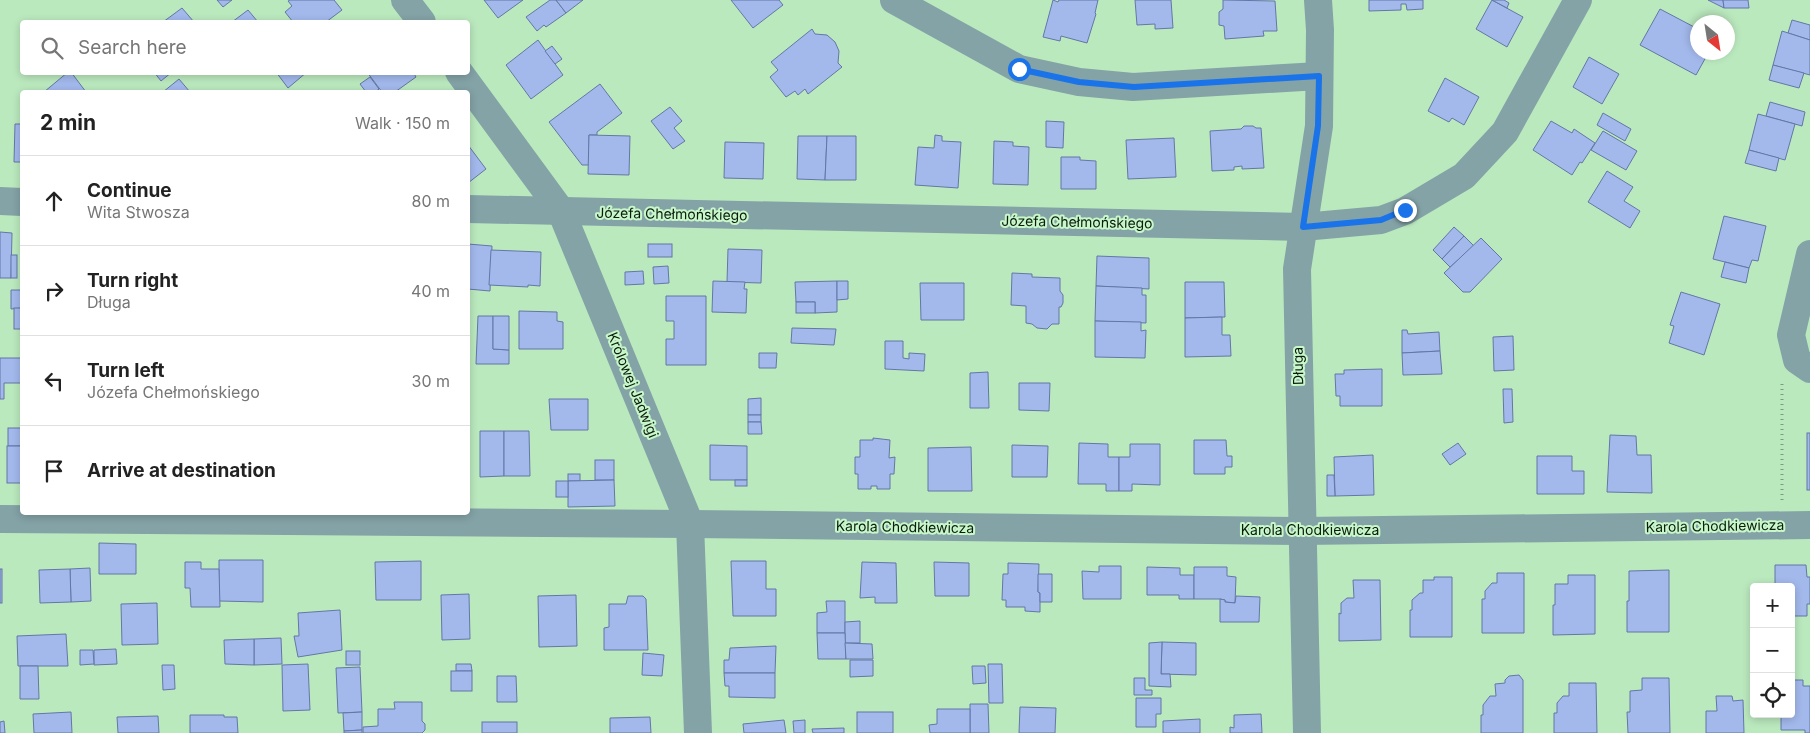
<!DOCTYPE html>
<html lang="en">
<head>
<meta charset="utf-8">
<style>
	:root { --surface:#fff; --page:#f6f6f6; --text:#222; --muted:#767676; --line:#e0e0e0 }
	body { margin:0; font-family:Inter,sans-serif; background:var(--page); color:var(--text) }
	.controls { position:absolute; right:15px; bottom:15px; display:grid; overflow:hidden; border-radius:5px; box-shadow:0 2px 8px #0003 }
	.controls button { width:45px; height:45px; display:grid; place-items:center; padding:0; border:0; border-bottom:1px solid var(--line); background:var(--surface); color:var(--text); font:25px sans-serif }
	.compass { position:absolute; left:1690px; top:15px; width:45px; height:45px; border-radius:50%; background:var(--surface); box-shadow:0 2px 8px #0003; rotate:150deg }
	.stop { position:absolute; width:15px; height:15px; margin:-11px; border:4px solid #1a73e8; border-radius:50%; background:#fff }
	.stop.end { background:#1a73e8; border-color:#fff; box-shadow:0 1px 5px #0008 }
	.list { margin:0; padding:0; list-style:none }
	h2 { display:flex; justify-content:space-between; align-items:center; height:65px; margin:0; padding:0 20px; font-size:21px }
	h2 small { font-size:16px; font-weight:400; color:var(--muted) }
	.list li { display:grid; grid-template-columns:32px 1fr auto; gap:15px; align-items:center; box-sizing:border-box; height:90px; padding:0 20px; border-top:1px solid var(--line) }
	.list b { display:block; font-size:19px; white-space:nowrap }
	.list p { margin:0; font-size:16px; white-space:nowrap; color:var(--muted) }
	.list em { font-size:16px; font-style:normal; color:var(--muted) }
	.icon { flex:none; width:28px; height:28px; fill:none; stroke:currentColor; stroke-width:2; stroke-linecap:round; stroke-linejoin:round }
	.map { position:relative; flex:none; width:1810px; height:733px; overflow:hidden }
	.search { position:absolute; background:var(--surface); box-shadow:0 2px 8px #0003; left:20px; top:20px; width:450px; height:55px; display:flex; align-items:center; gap:12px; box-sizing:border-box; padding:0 18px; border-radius:5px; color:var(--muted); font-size:19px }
	.panel { position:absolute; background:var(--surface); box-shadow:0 2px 8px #0003; left:20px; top:90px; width:450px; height:425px; border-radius:5px }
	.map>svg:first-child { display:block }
	.building { fill:#a3b9ec; stroke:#6377a6 }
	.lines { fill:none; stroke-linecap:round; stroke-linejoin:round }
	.path { stroke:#7a9d7d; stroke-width:3; stroke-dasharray:1 4; stroke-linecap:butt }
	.minor { stroke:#84a3a7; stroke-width:28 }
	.route { stroke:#1a73e8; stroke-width:6 }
	.labels { text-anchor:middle; stroke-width:4; stroke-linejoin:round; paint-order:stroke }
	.street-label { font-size:14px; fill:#0b1c0d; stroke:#c8f7ca }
</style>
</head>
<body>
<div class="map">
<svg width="1810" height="733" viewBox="0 0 1810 733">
	<rect width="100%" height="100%" fill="#bbe9be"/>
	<g class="building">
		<polygon points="217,0 232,0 223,7"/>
		<polygon points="290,0 334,0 342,10 326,22 293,22 285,12 292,6 288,1"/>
		<polygon points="484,0 523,0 498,18"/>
		<polygon points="550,0 556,0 566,13 546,27 544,25 537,31 526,17"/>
		<polygon points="556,0 583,0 566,13"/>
		<polygon points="731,0 779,0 783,5 753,28"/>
		<polygon points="1053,0 1058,2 1059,0 1098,0 1095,13 1096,14 1087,43 1061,36 1060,41 1043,37"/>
		<polygon points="1135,0 1171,0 1173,28 1155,29 1155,24 1137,25"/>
		<polygon points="1223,0 1275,1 1277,31 1263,31 1264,36 1225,39 1224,26 1219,25 1219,12 1223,9"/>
		<polygon points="1369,0 1423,0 1423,9 1407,10 1406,4 1401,4 1401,10 1369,11"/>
		<polygon points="1492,0 1523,17 1507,47 1476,29"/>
		<polygon points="1492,0 1504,0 1509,3 1507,8"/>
		<polygon points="1708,0 1723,0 1724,8"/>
		<polygon points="1723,0 1748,0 1749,8 1724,8"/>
		<polygon points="182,8 194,22 163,22"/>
		<polygon points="1660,9 1698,29 1698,52 1706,57 1696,75 1640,45"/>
		<polygon points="248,10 258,22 232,22"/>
		<polygon points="1792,20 1810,25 1810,40 1788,33"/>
		<polygon points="812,29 815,34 827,35 835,42 839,51 838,63 842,67 808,94 805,89 798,95 795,91 786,97 770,77 778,70 771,62"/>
		<polygon points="1782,31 1810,40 1810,75 1773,65"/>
		<polygon points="538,40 563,75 531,99 506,65"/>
		<polygon points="552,46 562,59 555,64 545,51"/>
		<polygon points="1589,57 1619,74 1602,104 1573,87"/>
		<polygon points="1773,65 1804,73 1799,88 1769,80"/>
		<polygon points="68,72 71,72 86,92 44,92"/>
		<polygon points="154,72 172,72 161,81"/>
		<polygon points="276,72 307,72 288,88"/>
		<polygon points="367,72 413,72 416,77 395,92 382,92"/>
		<polygon points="370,77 379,89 375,92 366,92 360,84"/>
		<polygon points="1445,78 1479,97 1464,125 1452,118 1449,122 1428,111"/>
		<polygon points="179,79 190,92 163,92"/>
		<polygon points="600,84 622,113 597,132 597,135 589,135 589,165 582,165 549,122"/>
		<polygon points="1770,102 1805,112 1802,126 1766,116"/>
		<polygon points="670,107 682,121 674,128 685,141 673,149 651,121"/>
		<polygon points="1603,113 1631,129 1625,141 1597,125"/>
		<polygon points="1758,114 1795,124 1785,160 1749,150"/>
		<polygon points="1046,121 1064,122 1063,148 1046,147"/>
		<polygon points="1551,121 1572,133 1574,129 1595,143 1582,163 1580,162 1572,175 1533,150"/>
		<polygon points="15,124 22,124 22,162 14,162"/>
		<polygon points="1244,126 1253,126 1256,128 1261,128 1264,168 1242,169 1242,166 1234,167 1234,170 1212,171 1210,131 1241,129"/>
		<polygon points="1603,131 1637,151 1626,170 1591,150"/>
		<polygon points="589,135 630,136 629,175 588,174"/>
		<polygon points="935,135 942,136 942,141 961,142 958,188 915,185 918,147 934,148"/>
		<polygon points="798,136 827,136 825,180 797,179"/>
		<polygon points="827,136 856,136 856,180 825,180"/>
		<polygon points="1174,138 1176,177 1128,179 1126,140"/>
		<polygon points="994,141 1013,142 1013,146 1029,147 1028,185 993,184"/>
		<polygon points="725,142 764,143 763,179 724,178"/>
		<polygon points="468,145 486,169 468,183"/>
		<polygon points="1749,150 1779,158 1776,171 1745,163"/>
		<polygon points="1061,157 1080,157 1080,160 1096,161 1096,189 1061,189"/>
		<polygon points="1607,171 1633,187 1624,201 1640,211 1630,228 1588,202"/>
		<polygon points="1724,216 1766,226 1758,261 1752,260 1749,268 1713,259"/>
		<polygon points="1454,227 1464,236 1442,259 1433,250"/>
		<polygon points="0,232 12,233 11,278 0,278"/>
		<polygon points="1464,236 1474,246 1450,267 1442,259"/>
		<polygon points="1481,238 1502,259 1470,292 1463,292 1444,273"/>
		<polygon points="468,244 492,246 490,291 468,289"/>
		<rect x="648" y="244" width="24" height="13"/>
		<polygon points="728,249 762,250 761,283 727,282"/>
		<polygon points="491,250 541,252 540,286 528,285 528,287 489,285"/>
		<rect x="11" y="255" width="6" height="23"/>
		<polygon points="1097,256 1149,258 1149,289 1096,286"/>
		<polygon points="1725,262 1749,268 1746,283 1721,277"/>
		<polygon points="668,266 669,283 654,284 653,267"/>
		<polygon points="643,271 644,284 625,285 625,272"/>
		<polygon points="1012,273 1032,274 1032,277 1060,278 1060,291 1063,295 1063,303 1061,307 1059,307 1059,324 1052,324 1047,329 1037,328 1032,324 1026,323 1026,306 1011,305"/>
		<polygon points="713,281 745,282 744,289 747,289 746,313 712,312"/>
		<polygon points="837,281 837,312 815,313 815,302 796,302 795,282"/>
		<polygon points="837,281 848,281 848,299 837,300"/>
		<polygon points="1185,282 1224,282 1225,317 1185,318"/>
		<polygon points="920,283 964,283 964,320 921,320"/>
		<polygon points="1096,286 1142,288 1142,295 1146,295 1146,323 1095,321"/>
		<polygon points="11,290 22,290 22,308 11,309"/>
		<polygon points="1681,292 1720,304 1704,355 1669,343 1674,326 1670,325"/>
		<polygon points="666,296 706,296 706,365 666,365 666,339 674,339 674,321 666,321"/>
		<rect x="796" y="302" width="19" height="11"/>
		<rect x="14" y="308" width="8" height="21"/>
		<polygon points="519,311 557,312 557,321 563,322 563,349 519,349"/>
		<polygon points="478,316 493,316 493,349 509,350 509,364 476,364"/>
		<polygon points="493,316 509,316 509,350 493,349"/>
		<polygon points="1222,317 1222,335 1230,335 1231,356 1185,357 1185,318"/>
		<polygon points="1095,321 1141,322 1141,331 1146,330 1145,358 1095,357"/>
		<polygon points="792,328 836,329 834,345 791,343"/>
		<polygon points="1402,330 1407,330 1408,334 1439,332 1440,351 1402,353"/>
		<polygon points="1513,336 1514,370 1494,371 1493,337"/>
		<polygon points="885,341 903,341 903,358 909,359 909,353 925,354 924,371 885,369"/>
		<polygon points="1440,351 1442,374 1403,375 1402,353"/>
		<polygon points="759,353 777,353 776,368 759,368"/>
		<polygon points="0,358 22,358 22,383 4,383 4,399 0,399"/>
		<polygon points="1382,369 1382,406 1340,406 1340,396 1336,396 1335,374 1344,374 1344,370"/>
		<polygon points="988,372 989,408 970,408 970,373"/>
		<polygon points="1019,383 1050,383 1049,411 1019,410"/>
		<polygon points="1503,389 1512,389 1513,422 1504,423"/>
		<polygon points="761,398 761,415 748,415 748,399"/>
		<polygon points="549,399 588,399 588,430 551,430"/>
		<rect x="748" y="415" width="13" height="7"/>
		<polygon points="748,422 761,422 762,434 748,434"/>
		<rect x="8" y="428" width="14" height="18"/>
		<polygon points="480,431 504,431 504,476 480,477"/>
		<polygon points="504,431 529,431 530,476 504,476"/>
		<rect x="1807" y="433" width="3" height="57"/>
		<polygon points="1610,435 1636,436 1637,455 1651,455 1652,493 1607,492"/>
		<polygon points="873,438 890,440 889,458 895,457 894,474 890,474 890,489 877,489 877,486 871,486 871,489 858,489 858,474 855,474 855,457 860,457 860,440 873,440"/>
		<polygon points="1194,440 1226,440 1227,456 1232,456 1232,467 1225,467 1225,474 1194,474"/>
		<polygon points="1079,443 1108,444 1108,457 1119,457 1119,491 1106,491 1106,484 1078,484"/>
		<polygon points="1458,443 1466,454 1450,465 1442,454"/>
		<polygon points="1130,444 1160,444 1160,485 1132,484 1132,491 1119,491 1119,457 1130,457"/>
		<polygon points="710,445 747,446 747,480 710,480"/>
		<polygon points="1012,445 1048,446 1047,477 1012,477"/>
		<rect x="7" y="446" width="15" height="37"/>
		<polygon points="971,447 972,491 928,491 928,448"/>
		<polygon points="1373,455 1374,495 1335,496 1334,457"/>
		<polygon points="1537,456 1572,456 1572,471 1584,471 1584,494 1537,494"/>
		<rect x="595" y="460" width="19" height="20"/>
		<rect x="568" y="474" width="12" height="7"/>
		<polygon points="1327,475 1334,475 1335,496 1327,496"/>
		<polygon points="614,480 615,506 568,507 568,481"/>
		<rect x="735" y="480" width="12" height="6"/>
		<rect x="556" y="481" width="12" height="16"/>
		<polygon points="99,543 136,544 136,574 99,574"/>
		<polygon points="219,560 263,560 263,602 219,601"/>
		<polygon points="421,561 421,600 376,600 375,562"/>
		<polygon points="731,561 766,561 766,589 776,589 776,616 733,616"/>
		<polygon points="185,562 201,562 201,569 219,569 220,607 191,607 190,588 185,588"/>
		<polygon points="862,562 896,563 897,603 875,603 875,597 860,598"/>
		<polygon points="934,562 969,563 969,596 935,596"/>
		<polygon points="1008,563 1039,564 1038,592 1040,593 1040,612 1025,611 1025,607 1006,607 1006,600 1002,600 1003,574 1008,574"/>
		<polygon points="1775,565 1806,565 1807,577 1810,577 1810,604 1807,604 1807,616 1791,616 1791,587 1775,587"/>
		<polygon points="1099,566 1121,566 1121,599 1083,599 1082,571 1099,572"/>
		<polygon points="1147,567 1180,568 1180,575 1194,575 1194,599 1179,599 1179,595 1147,595"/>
		<polygon points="1194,567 1227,567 1227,576 1236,577 1235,603 1225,602 1225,600 1220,599 1194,599"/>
		<polygon points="90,568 91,601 71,602 70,569"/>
		<rect x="0" y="569" width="2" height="34"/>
		<polygon points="70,569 71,602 40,603 39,570"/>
		<polygon points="1669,570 1669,632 1627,632 1627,601 1629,601 1629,571"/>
		<polygon points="1497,573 1524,573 1524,633 1482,633 1482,599 1485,599 1485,591 1492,583 1497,583"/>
		<polygon points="1038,574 1052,574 1052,602 1040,602 1040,593 1038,592"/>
		<polygon points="1568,575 1595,575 1595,634 1553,635 1553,605 1555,605 1555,584 1568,584"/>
		<polygon points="1434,577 1452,577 1452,637 1410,637 1410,610 1412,610 1412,600 1420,593 1423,593 1423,580 1434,580"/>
		<polygon points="1353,580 1380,580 1381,640 1339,641 1339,613 1341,614 1341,603 1347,598 1354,598"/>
		<polygon points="469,594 470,639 442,640 441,595"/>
		<polygon points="576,595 577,646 539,647 538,596"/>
		<polygon points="628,596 643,596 646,599 648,650 604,650 604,628 609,627 609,604 626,604"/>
		<polygon points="1236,596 1260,597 1259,622 1220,622 1220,599 1225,600 1225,602 1235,603"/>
		<polygon points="826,601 845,601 845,633 817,633 817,613 827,612"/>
		<polygon points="157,603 158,644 122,645 121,604"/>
		<polygon points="340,610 342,650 298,657 294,636 299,636 298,613"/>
		<polygon points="860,621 860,643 845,643 845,622"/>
		<polygon points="817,633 845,633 846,659 818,659"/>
		<polygon points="66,634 68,666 18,666 17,636"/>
		<polygon points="281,638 282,664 254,665 254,639"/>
		<polygon points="254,639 254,665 225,664 224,640"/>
		<polygon points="1162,642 1196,643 1196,675 1161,674"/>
		<polygon points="1162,642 1161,674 1170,674 1171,687 1149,686 1149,643"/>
		<polygon points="845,643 872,644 873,659 846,659"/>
		<polygon points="776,646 775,673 724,673 724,660 729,660 730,648"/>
		<polygon points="116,649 117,664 94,665 94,650"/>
		<polygon points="80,650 93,650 94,664 80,665"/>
		<rect x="346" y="651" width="14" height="14"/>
		<polygon points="643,653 664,655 662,676 642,675"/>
		<polygon points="850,660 873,660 873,676 850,677"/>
		<polygon points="308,664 310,710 283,711 282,665"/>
		<polygon points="456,664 471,664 472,671 456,671"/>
		<polygon points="988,664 1002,664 1003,703 989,703"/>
		<polygon points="162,665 174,665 175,689 163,690"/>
		<polygon points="20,666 38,666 39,699 20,699"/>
		<polygon points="972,666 985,666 986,683 973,684"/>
		<polygon points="360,667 362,712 338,713 336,668"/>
		<rect x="451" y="671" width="21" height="20"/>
		<polygon points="724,673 775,673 775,698 729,697 729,686 725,686"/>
		<polygon points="1519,675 1523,680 1523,733 1481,733 1481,715 1483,715 1483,705 1490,696 1496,696 1495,684 1505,683 1505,680 1509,676"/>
		<polygon points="497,676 516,676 517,702 497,702"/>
		<polygon points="1134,678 1145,678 1145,690 1152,690 1152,695 1134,695"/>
		<polygon points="1642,678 1669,678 1670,733 1628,733 1627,712 1630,712 1630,691 1642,690"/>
		<polygon points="1791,680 1803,680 1803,686 1810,686 1810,733 1805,733 1805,730 1781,730 1781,714 1791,714"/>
		<polygon points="1569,683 1596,683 1597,733 1554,733 1554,713 1557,713 1557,703 1563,696 1569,696"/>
		<polygon points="1716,696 1732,696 1733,701 1743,700 1744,733 1706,733 1706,711 1717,711"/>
		<polygon points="1136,698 1161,698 1161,714 1156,714 1156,727 1136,727"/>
		<polygon points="394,702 422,702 422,721 425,724 425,730 422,733 363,733 363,727 378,726 378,709 395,709"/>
		<polygon points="970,704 988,704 989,733 970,733"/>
		<polygon points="1020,707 1056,708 1055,733 1019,733"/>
		<polygon points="937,709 970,709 970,733 930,733 929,725 937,724"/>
		<polygon points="71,712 72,733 34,733 33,714"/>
		<polygon points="362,712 362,730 344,731 343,713"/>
		<rect x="857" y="712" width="36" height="21"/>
		<polygon points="1261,714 1262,733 1230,733 1230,727 1234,728 1234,715"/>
		<polygon points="190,715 224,715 224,717 237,717 238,733 190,733"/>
		<polygon points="158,716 159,733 118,733 117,717"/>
		<polygon points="650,717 651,733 610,733 610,718"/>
		<polygon points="1200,719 1200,733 1163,733 1163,721"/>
		<polygon points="784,720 786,733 744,733 743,724"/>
		<polygon points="805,720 805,733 794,733 793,721"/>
		<polygon points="4,721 5,733 0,733 0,722"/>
		<rect x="482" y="722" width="35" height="11"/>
		<polygon points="844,728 844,733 813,733 812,729"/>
		<polygon points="362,730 362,733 344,733 344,731"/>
	</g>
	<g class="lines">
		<polyline class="path" points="1782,500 1782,384"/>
		<g class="minor">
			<polyline points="405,0 422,22"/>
			<polyline points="894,0 1019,69 1079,82 1133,87 1319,76"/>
			<polyline points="459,72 561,211 690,524 698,733"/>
			<polyline points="0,201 22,202"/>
			<polyline points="468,209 1303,227 1381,220 1405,211 1464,176 1505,132 1578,0"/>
			<polyline points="1810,254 1791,335 1797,360 1810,369"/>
			<polyline points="0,519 690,524 1302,531 1810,525"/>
			<polyline points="1307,733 1297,269 1319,126 1320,30 1318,0"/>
		</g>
	</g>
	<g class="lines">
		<polyline class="route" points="1019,69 1079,82 1134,87 1319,76 1318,126 1303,227 1381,220 1405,210"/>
	</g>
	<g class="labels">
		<g class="street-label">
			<text transform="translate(672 214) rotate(1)" y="5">Józefa Chełmońskiego</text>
			<text transform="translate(1077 222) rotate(1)" y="5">Józefa Chełmońskiego</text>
			<text transform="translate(1298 366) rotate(-91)" y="5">Długa</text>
			<text transform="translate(633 385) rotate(68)" y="5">Królowej Jadwigi</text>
			<text transform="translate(1715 526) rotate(-1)" y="5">Karola Chodkiewicza</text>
			<text transform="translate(905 527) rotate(1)" y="5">Karola Chodkiewicza</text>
			<text x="1310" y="535">Karola Chodkiewicza</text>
		</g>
	</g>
</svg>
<div class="controls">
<button>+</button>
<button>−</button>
<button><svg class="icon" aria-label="locate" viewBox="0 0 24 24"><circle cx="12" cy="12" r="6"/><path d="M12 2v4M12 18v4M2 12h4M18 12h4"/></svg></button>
</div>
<svg class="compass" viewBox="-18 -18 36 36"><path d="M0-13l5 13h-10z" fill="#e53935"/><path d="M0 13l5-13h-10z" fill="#767676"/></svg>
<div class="stop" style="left:1019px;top:69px"></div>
<div class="stop end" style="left:1405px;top:210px"></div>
<div class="search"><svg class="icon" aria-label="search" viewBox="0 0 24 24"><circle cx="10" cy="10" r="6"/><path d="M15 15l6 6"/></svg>Search here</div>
<section class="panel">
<h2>2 min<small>Walk · 150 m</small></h2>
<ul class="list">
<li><svg class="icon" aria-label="ahead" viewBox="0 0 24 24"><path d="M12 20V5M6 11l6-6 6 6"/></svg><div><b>Continue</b><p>Wita Stwosza</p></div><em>80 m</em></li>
<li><svg class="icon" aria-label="right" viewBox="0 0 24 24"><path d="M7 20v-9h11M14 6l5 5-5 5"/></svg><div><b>Turn right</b><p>Długa</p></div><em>40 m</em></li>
<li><svg class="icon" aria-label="left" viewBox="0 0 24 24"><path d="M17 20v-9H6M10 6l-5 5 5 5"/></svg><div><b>Turn left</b><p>Józefa Chełmońskiego</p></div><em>30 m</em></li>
<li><svg class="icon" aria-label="arrive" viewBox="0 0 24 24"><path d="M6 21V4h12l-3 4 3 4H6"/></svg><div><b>Arrive at destination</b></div></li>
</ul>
</section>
</div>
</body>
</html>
